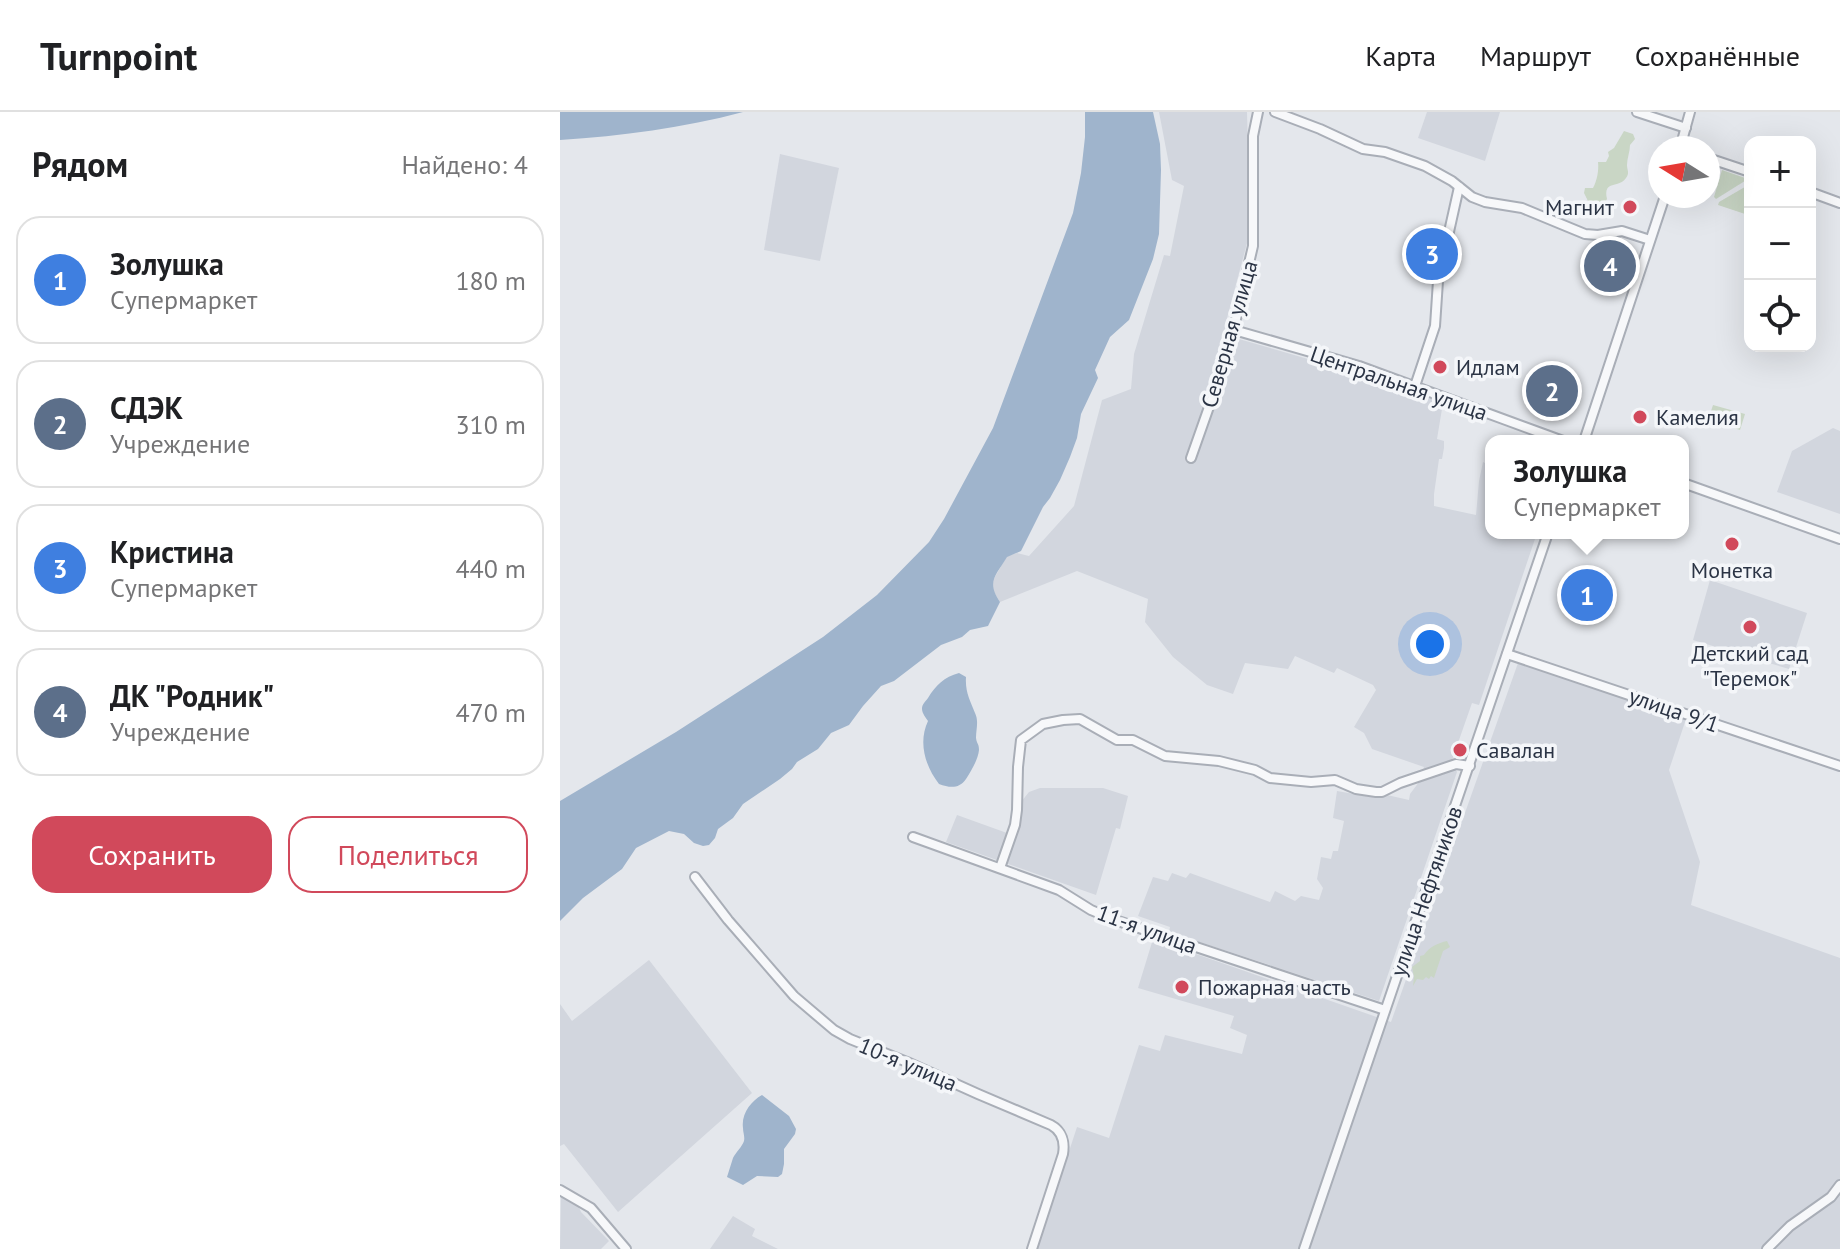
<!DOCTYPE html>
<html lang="ru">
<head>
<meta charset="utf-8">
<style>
	:root { --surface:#fff; --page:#f2f2f2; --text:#202124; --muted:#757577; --line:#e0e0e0; --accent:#d1495b }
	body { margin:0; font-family:"PT Sans",sans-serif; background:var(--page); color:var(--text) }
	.controls { position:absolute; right:24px; top:24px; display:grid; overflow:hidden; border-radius:16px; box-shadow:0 8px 32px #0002 }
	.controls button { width:72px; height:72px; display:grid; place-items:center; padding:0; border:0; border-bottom:2px solid var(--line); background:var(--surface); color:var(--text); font:40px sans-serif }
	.compass { position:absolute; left:1088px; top:24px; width:72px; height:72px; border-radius:50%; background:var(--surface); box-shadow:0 8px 32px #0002; rotate:281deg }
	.you { position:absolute; left:870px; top:532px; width:28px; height:28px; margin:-20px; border:6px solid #fff; border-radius:50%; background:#1a73e8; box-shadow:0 0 0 12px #1a73e833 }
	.badge { display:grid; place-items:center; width:52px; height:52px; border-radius:50%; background:var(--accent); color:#fff; font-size:26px; font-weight:700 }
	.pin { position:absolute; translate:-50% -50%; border:4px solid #fff; box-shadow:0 2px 8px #0006 }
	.popup { position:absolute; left:925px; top:323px; width:204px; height:104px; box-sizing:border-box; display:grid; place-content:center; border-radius:16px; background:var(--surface); filter:drop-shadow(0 2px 6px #0005); font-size:26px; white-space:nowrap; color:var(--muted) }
	.popup b { font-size:30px; color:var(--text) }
	.popup::after { content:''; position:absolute; left:50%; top:100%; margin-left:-16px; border:16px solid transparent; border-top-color:var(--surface) }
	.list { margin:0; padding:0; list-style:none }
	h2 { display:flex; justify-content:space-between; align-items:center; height:104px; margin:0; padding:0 32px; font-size:34px }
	h2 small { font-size:26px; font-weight:400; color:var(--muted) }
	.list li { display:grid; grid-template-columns:52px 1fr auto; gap:24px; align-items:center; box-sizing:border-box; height:128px; margin:0 16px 16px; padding:0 16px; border:2px solid var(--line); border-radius:24px }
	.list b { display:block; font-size:30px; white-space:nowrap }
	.list p { margin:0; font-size:26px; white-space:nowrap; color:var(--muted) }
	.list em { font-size:26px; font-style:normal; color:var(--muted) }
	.actions { display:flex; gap:16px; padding:24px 32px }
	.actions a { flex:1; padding:18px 0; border:2px solid var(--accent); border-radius:24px; text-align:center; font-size:28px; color:var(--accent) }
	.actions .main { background:var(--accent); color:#fff }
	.icon { flex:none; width:44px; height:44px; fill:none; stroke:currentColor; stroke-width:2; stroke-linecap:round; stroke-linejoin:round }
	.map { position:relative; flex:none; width:1280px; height:1137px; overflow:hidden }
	header { display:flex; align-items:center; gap:48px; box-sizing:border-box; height:112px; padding:0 40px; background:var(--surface); border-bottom:2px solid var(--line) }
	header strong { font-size:38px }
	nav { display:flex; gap:44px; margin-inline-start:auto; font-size:28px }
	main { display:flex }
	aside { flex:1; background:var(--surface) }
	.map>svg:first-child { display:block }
	.built { fill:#d2d6de }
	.green { fill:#c9d6c5 }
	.water { fill:#9fb4cc }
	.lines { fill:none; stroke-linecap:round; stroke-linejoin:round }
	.minor-casing { stroke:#a9aeb7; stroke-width:12 }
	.minor { stroke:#f7f8fa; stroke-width:8 }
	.poi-dot { fill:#d1495b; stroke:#f4f6f9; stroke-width:3 }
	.labels { text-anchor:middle; stroke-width:7; stroke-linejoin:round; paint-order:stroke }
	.poi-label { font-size:22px; fill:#2b3445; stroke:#f4f6f9; text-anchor:start }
	.street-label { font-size:22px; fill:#2b3445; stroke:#f4f6f9 }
</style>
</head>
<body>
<header>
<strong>Turnpoint</strong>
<nav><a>Карта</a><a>Маршрут</a><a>Сохранённые</a></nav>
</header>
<main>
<aside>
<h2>Рядом<small>Найдено: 4</small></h2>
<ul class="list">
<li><span class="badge" style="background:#3f7fe0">1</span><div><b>Золушка</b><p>Супермаркет</p></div><em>180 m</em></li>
<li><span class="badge" style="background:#5c6f8a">2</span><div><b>СДЭК</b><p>Учреждение</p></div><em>310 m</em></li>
<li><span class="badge" style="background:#3f7fe0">3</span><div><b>Кристина</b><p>Супермаркет</p></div><em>440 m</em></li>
<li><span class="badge" style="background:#5c6f8a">4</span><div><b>ДК &quot;Родник&quot;</b><p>Учреждение</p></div><em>470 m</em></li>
</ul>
<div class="actions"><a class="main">Сохранить</a><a>Поделиться</a></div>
</aside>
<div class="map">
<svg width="1280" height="1137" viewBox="0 0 1280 1137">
	<rect width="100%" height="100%" fill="#e4e7ec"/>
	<g class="built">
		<polygon points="599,0 687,0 690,120 666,210 665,223 810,265 883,291 877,327 884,329 884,336 882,347 879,347 874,382 874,394 916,403 919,369 923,350 931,354 931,421 977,421 919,593 912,591 892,648 897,660 819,889 609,820 610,815 578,804 593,765 608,769 612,761 626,766 630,761 710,790 715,779 735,789 741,784 759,788 763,776 757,767 761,745 771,747 773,739 778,739 784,709 773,706 777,679 817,686 827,683 849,688 850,682 859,670 864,655 812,637 804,621 794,615 816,578 813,573 777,556 774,561 735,544 728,557 685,551 673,582 647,573 613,545 585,510 588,487 517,459 440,490 432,477 432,470 447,444 457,441 469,444 514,394 542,288 571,277 574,242 604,143 610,144 624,74 612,68"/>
		<polygon points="867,0 940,0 925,49 858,26"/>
		<polygon points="220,42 279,56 260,149 204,138"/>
		<polygon points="1273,316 1280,319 1280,402 1217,380 1232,339"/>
		<polygon points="1150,468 1247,501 1229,557 1133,528"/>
		<polygon points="958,551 1019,569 1126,607 1109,658 1140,750 1131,793 1280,846 1280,1137 477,1137 517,1015 549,1026 579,933 600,939 605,923 682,942 687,923 670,916 674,904 578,876 593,827 831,910"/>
		<polygon points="480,676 543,676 568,684 560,717 556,716 536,783 386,730 397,703 447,721 453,700 469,680"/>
		<polygon points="89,848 192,981 58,1100 4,1032 0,1034 0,892 12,909"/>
		<polygon points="1,1083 18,1093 21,1100 49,1129 41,1137 0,1137"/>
		<polygon points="173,1104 195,1117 192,1124 218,1137 150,1137"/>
	</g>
	<g class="green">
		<path d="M1064,19l9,3 2,5 -5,6c0,7 -3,13 -3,20 0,5 3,8 -1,13 -7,11 -23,1 -19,21 -4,9 -11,6 -18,4l-5,-10 1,-5h8c4,-7 6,-18 5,-26h8l3,-6 -1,-4 6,-4z"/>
		<polygon points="1162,58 1188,67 1156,87 1154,85"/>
		<polygon points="1190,72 1190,96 1188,103 1158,93 1159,90"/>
		<polygon points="1153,293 1185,302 1180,318 1148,308"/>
		<path d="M887,829l3,6 -7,4 -9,27 -3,-2 -2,3 -3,-2 -3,3 -6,-1 -4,7 1,-9 -2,-10 8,-6v-5l4,-1c5,-8 14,-12 23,-14z"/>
	</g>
	<g class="water">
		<path d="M0,0h183c-60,16 -121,24 -183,28z"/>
		<path d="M525,0h68l7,32 1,26 -2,64 -6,25 -24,61 -19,17 -15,33 3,8 -17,36 -4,24 -7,19 -10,23 -10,18 -7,9 -22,44 -14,6c-11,19 -21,24 -7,45l-12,24 -18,4 -8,7 -21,8 -47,36 -13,5 -18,20 -14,19 -18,8 -13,16 -21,13 -5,7 -12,10 -37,25 -10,14 -15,11 -3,9 -6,7 -6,1 -9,-3 -10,-9 -15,-3 -33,17 -14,21 -39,29 -23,23v-120l116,-69 147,-95 54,-42 52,-53 15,-23 49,-91 80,-215 8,-40 4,-36z"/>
		<path d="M399,561l7,4c-1,15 4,23 9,36 4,8 1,16 1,25 1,7 3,5 3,12 -1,10 -8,21 -13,29 -7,10 -16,9 -27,5 -14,-18 -21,-42 -11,-63 -2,-3 -6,-8 -6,-12 0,-5 3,-7 6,-11 8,-13 16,-21 31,-25z"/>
		<path d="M202,983l27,21 7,13 -1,5 -11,15v15l-2,10 -4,3 -21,-1 -14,9 -16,-8c2,-6 4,-13 6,-19 3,-6 9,-11 11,-17 1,-5 -1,-8 -1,-13 -2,-14 8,-27 19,-33z"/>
	</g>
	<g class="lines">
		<defs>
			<g id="minor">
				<polyline points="715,0 760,17 803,37 825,40 865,54 892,69 912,85 925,90 962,96 1025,122 1038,123 1062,119 1090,128"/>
				<polyline points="1077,0 1126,16"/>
				<polyline points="1120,36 1130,0"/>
				<polyline points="1148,46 1190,60"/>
				<polyline points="1250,80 1280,91"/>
				<polyline points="674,218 799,254 1003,329"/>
				<polyline points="855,274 875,214 878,169 899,75"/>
				<polyline points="1024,329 1105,84"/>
				<polyline points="631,346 668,241 693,134 693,24 698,0"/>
				<polyline points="1123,371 1280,427"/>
				<polyline points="947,542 1280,654"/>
				<polyline points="353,725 499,778 531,798 555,808 825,898"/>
				<polyline points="440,756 455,713 457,698 458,655 461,628 483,612 503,608 520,607 557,628 573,628 605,644 659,649 695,658 710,666 751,670 775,668 796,677 816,680 822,680 840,671 896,652 910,654"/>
				<path d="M135,765l33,43 66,76 40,34 16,9 57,23 71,32 73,31c11,6 14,17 12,29l-31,95"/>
				<polyline points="0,1078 31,1096 66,1137"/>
				<polyline points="744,1137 988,421"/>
				<polyline points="1207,1137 1230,1114 1271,1085 1280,1073"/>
			</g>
		</defs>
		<use href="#minor" class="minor-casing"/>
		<use href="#minor" class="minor"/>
	</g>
	<g class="poi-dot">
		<circle cx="1070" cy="95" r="8"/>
		<circle cx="880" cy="255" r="8"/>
		<circle cx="1080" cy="305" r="8"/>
		<circle cx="1172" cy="432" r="8"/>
		<circle cx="1190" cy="515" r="8"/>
		<circle cx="900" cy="638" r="8"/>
		<circle cx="622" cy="875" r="8"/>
	</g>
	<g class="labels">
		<g class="poi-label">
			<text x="1054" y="103" text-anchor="end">Магнит</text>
			<text x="896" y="263">Идлам</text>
			<text x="1096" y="313">Камелия</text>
			<text x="1172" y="466" text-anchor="middle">Монетка</text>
			<text x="1190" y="549" text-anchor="middle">Детский сад<tspan x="1190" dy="25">"Теремок"</tspan></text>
			<text x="916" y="646">Савалан</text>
			<text x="638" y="883">Пожарная часть</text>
		</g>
		<g class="street-label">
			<text transform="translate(669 222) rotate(-74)" y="8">Северная улица</text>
			<text transform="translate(839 271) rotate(19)" y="8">Центральная улица</text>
			<text transform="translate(1114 598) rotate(19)" y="8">улица 9/1</text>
			<text transform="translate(866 779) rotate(-71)" y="8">улица Нефтяников</text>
			<text transform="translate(587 817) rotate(20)" y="8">11-я улица</text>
			<text transform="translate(348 952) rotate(23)" y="8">10-я улица</text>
		</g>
	</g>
</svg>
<div class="controls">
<button>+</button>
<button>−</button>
<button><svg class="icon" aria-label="locate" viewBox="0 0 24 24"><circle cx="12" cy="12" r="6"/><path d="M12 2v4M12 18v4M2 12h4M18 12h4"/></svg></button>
</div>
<svg class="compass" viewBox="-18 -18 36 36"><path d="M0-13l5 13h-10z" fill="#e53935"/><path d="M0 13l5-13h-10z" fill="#757577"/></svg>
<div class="you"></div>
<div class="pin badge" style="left:1027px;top:483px;background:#3f7fe0">1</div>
<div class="popup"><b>Золушка</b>Супермаркет</div>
<div class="pin badge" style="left:992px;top:279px;background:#5c6f8a">2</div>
<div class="pin badge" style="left:872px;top:142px;background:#3f7fe0">3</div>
<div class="pin badge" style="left:1050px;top:154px;background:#5c6f8a">4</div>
</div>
</main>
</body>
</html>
